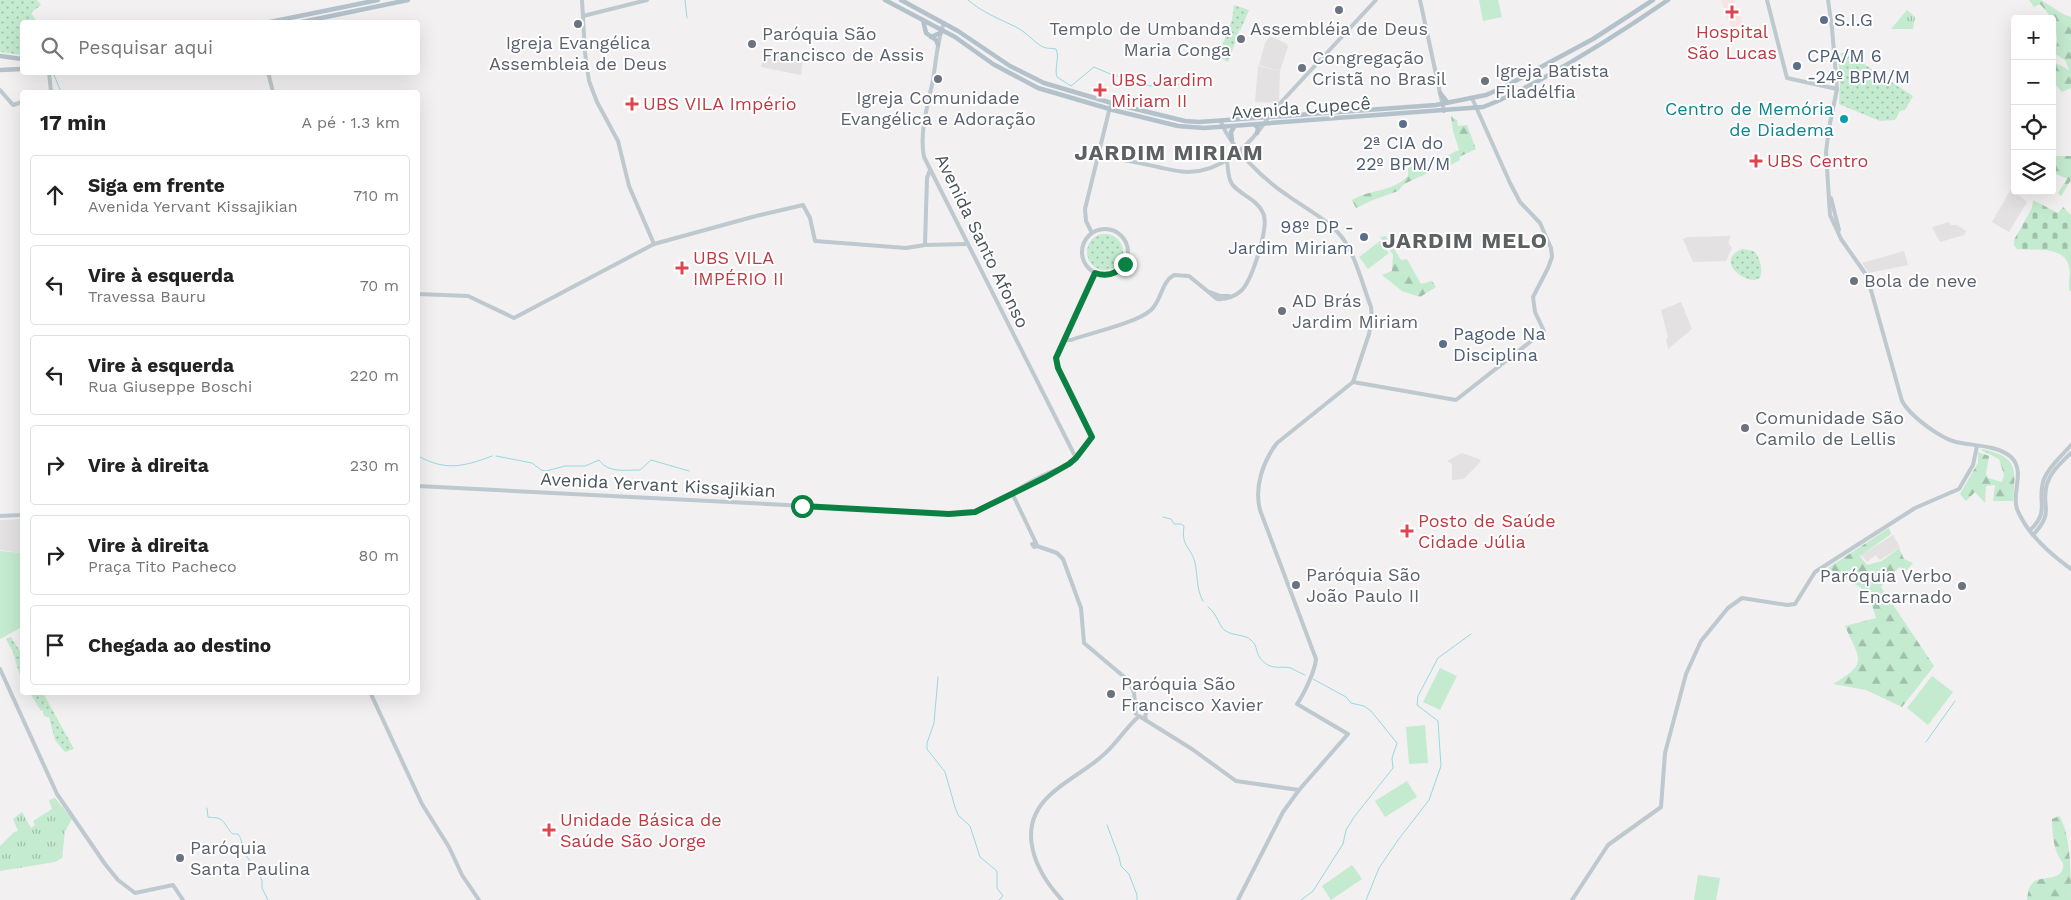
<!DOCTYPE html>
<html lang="pt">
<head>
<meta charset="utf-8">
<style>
	:root { --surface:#fff; --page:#f6f6f6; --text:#222; --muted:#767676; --line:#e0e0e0 }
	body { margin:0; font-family:"Work Sans",sans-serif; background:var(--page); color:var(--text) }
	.controls { position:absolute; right:15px; top:15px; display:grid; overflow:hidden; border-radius:5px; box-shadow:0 5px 20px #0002 }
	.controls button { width:45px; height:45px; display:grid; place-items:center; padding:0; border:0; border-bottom:1px solid var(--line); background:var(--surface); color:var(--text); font:25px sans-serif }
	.stop { position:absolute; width:15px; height:15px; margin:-11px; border:4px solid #0b8043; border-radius:50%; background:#fff }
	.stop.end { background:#0b8043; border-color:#fff; box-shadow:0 1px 5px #0008 }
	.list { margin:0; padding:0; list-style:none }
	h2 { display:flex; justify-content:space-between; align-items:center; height:65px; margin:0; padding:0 20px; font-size:21px }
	h2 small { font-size:16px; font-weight:400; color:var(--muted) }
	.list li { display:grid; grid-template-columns:32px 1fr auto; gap:15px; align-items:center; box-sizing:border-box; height:80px; margin:0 10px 10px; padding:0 10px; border:1px solid var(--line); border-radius:5px }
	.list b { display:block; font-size:19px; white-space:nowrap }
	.list p { margin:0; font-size:16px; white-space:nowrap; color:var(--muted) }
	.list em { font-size:16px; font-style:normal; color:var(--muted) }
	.icon { flex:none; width:28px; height:28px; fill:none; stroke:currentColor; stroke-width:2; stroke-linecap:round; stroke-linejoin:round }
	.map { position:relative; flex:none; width:2071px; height:900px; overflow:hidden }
	.search { position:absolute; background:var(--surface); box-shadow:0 5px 20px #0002; left:20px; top:20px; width:400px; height:55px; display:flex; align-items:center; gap:12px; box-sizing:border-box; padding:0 18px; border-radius:5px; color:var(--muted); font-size:19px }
	.panel { position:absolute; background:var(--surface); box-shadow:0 5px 20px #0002; left:20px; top:90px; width:400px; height:605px; border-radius:5px }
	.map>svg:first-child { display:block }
	.education { fill:#e3e1e1 }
	.medical { fill:#f8e4e4 }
	.grass { fill:url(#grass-tufts) }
	.forest { fill:url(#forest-firs) }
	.cemetery { fill:url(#cemetery-stones) }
	.park { fill:url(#park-dots) }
	.pitch { fill:#c4eacf }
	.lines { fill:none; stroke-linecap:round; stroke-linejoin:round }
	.stream { stroke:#96d9e2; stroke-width:1 }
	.secondary { stroke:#bec8cf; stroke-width:4 }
	.primary { stroke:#b3c1cb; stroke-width:4.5 }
	.route { stroke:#0b8043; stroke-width:6 }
	.worship-dot { fill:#6b7280; stroke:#fff; stroke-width:2 }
	.health-dot { fill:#e0444e; stroke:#fff; stroke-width:2 }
	.service-dot { fill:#5c6f8a; stroke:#fff; stroke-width:2 }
	.culture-dot { fill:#0f9aa8; stroke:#fff; stroke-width:2 }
	.labels { text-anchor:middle; stroke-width:4; stroke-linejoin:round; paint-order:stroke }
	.service-label { font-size:18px; fill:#4e5e75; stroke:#fff; text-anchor:start }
	.worship-label { font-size:18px; fill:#5b616d; stroke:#fff; text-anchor:start }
	.health-label { font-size:18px; fill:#be3a42; stroke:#fff; text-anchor:start }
	.street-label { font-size:18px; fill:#4a545b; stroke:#fff }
	.culture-label { font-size:18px; fill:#0d838f; stroke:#fff; text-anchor:end }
	.district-label { font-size:22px; font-weight:bold; letter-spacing:1px; fill:#5d6164; stroke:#fff }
</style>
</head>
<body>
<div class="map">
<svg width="2071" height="900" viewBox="0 0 2071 900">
	<defs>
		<pattern id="grass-tufts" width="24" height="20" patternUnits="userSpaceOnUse" patternTransform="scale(1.25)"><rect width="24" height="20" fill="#c4eacf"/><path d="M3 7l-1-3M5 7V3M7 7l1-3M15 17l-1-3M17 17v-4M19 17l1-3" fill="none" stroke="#a1c0ab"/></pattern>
		<pattern id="forest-firs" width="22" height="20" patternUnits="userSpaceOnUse" patternTransform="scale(1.25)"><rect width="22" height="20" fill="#c4eacf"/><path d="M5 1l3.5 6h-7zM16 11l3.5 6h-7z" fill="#a1c0ab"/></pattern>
		<pattern id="cemetery-stones" width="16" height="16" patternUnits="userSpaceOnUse" patternTransform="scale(1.25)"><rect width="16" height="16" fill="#c4eacf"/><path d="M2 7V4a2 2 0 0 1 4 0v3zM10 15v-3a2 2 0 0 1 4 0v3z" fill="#a1c0ab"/></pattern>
		<pattern id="park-dots" width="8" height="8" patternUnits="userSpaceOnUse" patternTransform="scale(1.25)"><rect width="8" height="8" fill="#c4eacf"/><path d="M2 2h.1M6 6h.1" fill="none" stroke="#a1c0ab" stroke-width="1.8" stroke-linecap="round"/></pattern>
	</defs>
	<rect width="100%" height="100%" fill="#f2f0f0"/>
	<g class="education">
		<polygon points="1270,36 1287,44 1288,47 1280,71 1259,65 1265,43"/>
		<polygon points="765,51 803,59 801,75 761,67"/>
		<polygon points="1258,66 1280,71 1279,103 1255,102"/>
		<polygon points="2011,189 2027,202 2009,232 1992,222"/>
		<polygon points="1949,222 1951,225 1957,225 1966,231 1964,235 1940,242 1932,227"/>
		<polygon points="1731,236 1728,242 1732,248 1726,261 1693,262 1683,239 1687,237"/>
		<polygon points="1904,251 1908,265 1869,273 1862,263"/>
		<polygon points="1681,302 1692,329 1668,349 1666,339 1668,337 1661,310"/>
		<polygon points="1462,453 1479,459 1481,461 1464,479 1452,480 1452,464 1447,461"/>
		<polygon points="22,519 22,553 0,550 0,520"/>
		<polygon points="1893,535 1900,547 1880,560 1876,555 1867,562 1861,555"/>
	</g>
	<polygon class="medical" points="1721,0 1734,0 1743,24 1731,28"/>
	<g class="grass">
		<polygon points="1907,10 1915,17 1913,29 1891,29"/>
		<polygon points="55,798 72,819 65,831 62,858 55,862 0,871 0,846 14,832 18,831 13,819 22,812 31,828 35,825 33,821 52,809 49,800"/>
	</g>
	<g class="forest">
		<path d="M2029,0h12l22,14 8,3v71l-9,4 -10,-11v-20l17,9 -4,-10 -10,-6c5,-20 0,-35 -15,-50l-6,3z"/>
		<path d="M1451,116l6,4 1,6 9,-1 9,24 -17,8 1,3 -13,7 -10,1 -1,-5c9,-4 14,-10 23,-13l-6,-19z"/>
		<polygon points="2052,156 2071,156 2071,180 2061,196 2058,193 2067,179 2052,172"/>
		<path d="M1414,165l2,4 7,-1 7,4 -26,12 -6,7 -25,9 -17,8 -4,-8c19,-11 41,-8 56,-24v-8z"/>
		<polygon points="1386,236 1401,260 1407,259 1421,284 1432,281 1436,287 1420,297 1402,291 1382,275 1392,271 1393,255 1380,237"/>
		<path d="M1982,449c36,8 34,19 31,52h-20l2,-16 -9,1 -1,17 -10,-11 -9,9 -6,-7 18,-31v-11l11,4 -3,18 2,4 14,4 2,-7 -5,-16 -18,-9z"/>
		<path d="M1889,528l2,6 -31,22 7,9 15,-4 17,-13 5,11 9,4 -7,8 -6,-4 -12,10 -7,10 53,79 -32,41 -36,-17 -33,-6c37,-21 26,-25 12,-58l31,-8 -8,-26 -40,-24z"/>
		<path d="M2059,816c12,17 12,60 12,84h-44c1,-5 1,-11 4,-15 6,-11 28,-2 32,-17 1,-6 -2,-7 -4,-11 -6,-11 -7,-26 -7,-38z"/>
	</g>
	<path class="cemetery" d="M2033,200l25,13 5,-6 8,8v76l-2,-1c-1,-8 2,-15 0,-23 -4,-22 -36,-16 -52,-18l-3,-4v-5l18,-32z"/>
	<g class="park">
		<polygon points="0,0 37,0 41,5 31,13 37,22 22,22 22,55 0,52"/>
		<polygon points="1234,5 1249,10 1240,31 1237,27 1239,32 1228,62 1218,57 1232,20"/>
		<polygon points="1842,53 1850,55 1913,96 1905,110 1900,111 1895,120 1880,121 1839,104 1840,80 1838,56"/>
		<circle cx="1105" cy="252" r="18"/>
		<path d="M1742,249l12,2c6,7 9,18 6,27l-5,2c-18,-1 -37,-21 -13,-31z"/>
		<polygon points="11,637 22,654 22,683 13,652 6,639"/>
		<polygon points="30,693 43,693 74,749 65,752 55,740 49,717 44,716 43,710 41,711"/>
	</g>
	<g class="pitch">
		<polygon points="1479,0 1498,0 1502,17 1483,21"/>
		<polygon points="1380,241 1389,253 1368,269 1359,257"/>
		<polygon points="0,551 22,553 22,627 0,639"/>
		<polygon points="1440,668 1457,676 1440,710 1423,702"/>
		<polygon points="1932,676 1953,692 1928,725 1907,708"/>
		<polygon points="1425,725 1428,763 1409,764 1406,727"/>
		<polygon points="1407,781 1417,797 1385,817 1375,801"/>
		<polygon points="1352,865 1362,879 1331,900 1322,886"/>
		<polygon points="1698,875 1720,878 1716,900 1694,900"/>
	</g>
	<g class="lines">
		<g class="stream">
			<polyline points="685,0 687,18"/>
			<path d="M968,0c14,12 31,19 48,27 10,5 16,13 25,19 5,3 10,2 15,3 4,9 -2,19 1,28l14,9 23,-19 21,9h7l18,8 11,2 49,-3"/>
			<polyline points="54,75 61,92"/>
			<path d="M418,456c27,15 45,11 74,0"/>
			<path d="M496,456l36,7 9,7 5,1 19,-5h20l14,-6c9,13 25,10 41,10l11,-10 38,11"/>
			<path d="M1163,517l8,2 3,5h7l3,2c-3,22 7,20 11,37 3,13 1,26 8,38"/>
			<path d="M1208,607c10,7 11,21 18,24 7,5 18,3 25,9 9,8 2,16 17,25 7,4 15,1 23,3 4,2 9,5 14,7"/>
			<polyline points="938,677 934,723 927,743 927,749 945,772 955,807 958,815 970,826 980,857 997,871 997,888 1003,896 999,900"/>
			<polyline points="1926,742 1955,701"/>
			<path d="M207,808l1,9c3,1 6,0 9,1 8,1 10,12 16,16h5c4,5 4,9 3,16l7,8 14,22v8l6,12"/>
			<polyline points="1107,825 1119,857 1121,866 1129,874 1137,895 1137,900"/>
			<polyline points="1301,900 1313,891 1343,844 1346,830 1354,817 1393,768 1392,758 1397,743 1371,711 1364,706 1351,703 1346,697 1313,679"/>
			<polyline points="1366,900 1379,868 1398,840 1429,800 1441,766 1438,721 1417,705 1418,696 1438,658 1471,634"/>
		</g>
		<g class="secondary">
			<polyline points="582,0 585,53 589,81 597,102 618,141 629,186 654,244"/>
			<polyline points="1420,0 1444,111"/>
			<polyline points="1767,0 1787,78 1837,89"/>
			<path d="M1828,0l4,28 5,61 -8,39 -3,24 4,63 11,24 26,37 35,125c8,15 38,37 54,41 18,4 41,3 55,15 15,14 0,36 6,52 10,25 33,45 54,60"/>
			<polyline points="583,16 647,0"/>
			<path d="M944,23c-7,18 -8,38 -11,57 -5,24 -14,53 -9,77l152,301"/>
			<polyline points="49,72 51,92"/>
			<polyline points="268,72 273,92"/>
			<polyline points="0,90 13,105 22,102"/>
			<path d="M1221,122c11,27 42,57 66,73 19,14 46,27 59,48 10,15 18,46 25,64l1,11 -3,16 -16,48 -76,61c-14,18 -23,44 -17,67l56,149c-1,12 -12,35 -19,45l51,30 -49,56 -16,22 -45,88"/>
			<path d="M1098,156c20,2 40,7 60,11 10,2 20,5 30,5 38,-1 65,-30 84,-60l104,-112"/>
			<polyline points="1831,198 1839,230"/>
			<circle cx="1105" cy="252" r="23"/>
			<polyline points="1092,233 1086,221 1085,209 1110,107"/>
			<polyline points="925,245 927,178 930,170"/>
			<polyline points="1209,292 1220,296 1229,296"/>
			<polyline points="418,294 468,296 514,318 654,244 756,216 803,205 810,218 815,241 906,248 925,245 968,244"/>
			<path d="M1064,340h7c19,-7 66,-17 80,-30 11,-10 10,-28 23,-35l15,1 28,23c9,1 19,-3 25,-9 10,-11 28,-64 21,-77 -6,-14 -23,-18 -31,-29 -4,-5 -4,-16 -5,-23"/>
			<polyline points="1353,382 1456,400 1544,331 1535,312 1533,297 1548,268 1552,257 1551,248 1540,223 1520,202 1510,183 1472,98"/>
			<polyline points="1059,469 1076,458 1092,437 1058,368 1056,360 1095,273"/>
			<path d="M418,486l544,28c32,-3 64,-35 97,-45"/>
			<polyline points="1026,487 1053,473"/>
			<polyline points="1012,493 1036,543"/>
			<polyline points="0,516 22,515"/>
			<path d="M2030,530c21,-19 6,-29 14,-51 5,-13 18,-23 27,-34"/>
			<path d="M2033,535c23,-25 7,-28 14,-51 4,-13 15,-22 24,-31"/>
			<polygon points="1036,543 1037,546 1034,547 1032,544"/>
			<polyline points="1037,546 1057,553 1063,559 1081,608 1084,643 1129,681 1134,693 1136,714"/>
			<polyline points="0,669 57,794 105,864 118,880 135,893 173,885 183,900"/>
			<polyline points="370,692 422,804 449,847 462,875 479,900"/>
			<polyline points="1139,716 1192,749 1236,781 1299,790"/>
			<polyline points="1146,720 1145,716 1147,711"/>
			<path d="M1062,900c-27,-29 -47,-72 -13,-104 15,-15 36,-25 52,-39 14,-11 23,-27 36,-39"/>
			<polyline points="1572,900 1608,845 1661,807 1665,753 1686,674 1701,641 1728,608 1742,598 1787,605 1795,604 1815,572 1915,508 1959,489 1973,465 1977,446"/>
		</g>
		<g class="primary">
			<path d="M885,0l70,37 38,27 45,24 75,22 65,16 26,2 279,-21c20,-7 37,-17 55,-26 45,-25 88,-52 130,-81"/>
			<polyline points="901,0 958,31 1010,66 1044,83 1115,104 1185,121 1199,122 1436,105 1486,95 1502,88 1593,39 1653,0"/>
			<polyline points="923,20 926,33 936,40 938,45"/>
			<polyline points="270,22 378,0"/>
			<polyline points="302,22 408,0"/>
			<polyline points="931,37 940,33"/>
			<polyline points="0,56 22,59"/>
			<polyline points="0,70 22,69"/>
			<polyline points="1440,93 1447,102"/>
			<polyline points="1255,125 1258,128 1257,133"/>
			<polyline points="1232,140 1231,132 1234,127"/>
		</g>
	</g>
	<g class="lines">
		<path class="route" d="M802,506l147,8 26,-2 71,-35 23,-13 7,-6 16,-21 -34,-69 -2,-10 39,-85c12,4 22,1 30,-9"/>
	</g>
	<g class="worship-dot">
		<circle cx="1339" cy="10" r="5"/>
		<circle cx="578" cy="24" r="5"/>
		<circle cx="1241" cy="39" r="5"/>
		<circle cx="752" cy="44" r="5"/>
		<circle cx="1302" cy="68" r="5"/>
		<circle cx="938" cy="79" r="5"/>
		<circle cx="1485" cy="81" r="5"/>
		<circle cx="1854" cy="281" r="5"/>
		<circle cx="1282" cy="311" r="5"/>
		<circle cx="1745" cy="428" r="5"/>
		<circle cx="1296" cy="585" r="5"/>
		<circle cx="1962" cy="586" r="5"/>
		<circle cx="1111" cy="694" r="5"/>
		<circle cx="180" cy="858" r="5"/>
	</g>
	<g class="health-dot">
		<path d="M1729.5 4.5h5v5h5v5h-5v5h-5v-5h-5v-5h5z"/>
		<path d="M1097.5 82.5h5v5h5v5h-5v5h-5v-5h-5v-5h5z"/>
		<path d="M629.5 96.5h5v5h5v5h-5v5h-5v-5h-5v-5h5z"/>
		<path d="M1753.5 153.5h5v5h5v5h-5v5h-5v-5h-5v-5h5z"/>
		<path d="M679.5 260.5h5v5h5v5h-5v5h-5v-5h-5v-5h5z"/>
		<path d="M1404.5 523.5h5v5h5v5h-5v5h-5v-5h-5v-5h5z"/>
		<path d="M546.5 822.5h5v5h5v5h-5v5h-5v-5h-5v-5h5z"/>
	</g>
	<g class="service-dot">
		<circle cx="1824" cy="20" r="5"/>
		<circle cx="1797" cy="66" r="5"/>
		<circle cx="1403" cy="124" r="5"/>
		<circle cx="1364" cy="237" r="5"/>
		<circle cx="1443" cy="344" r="5"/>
	</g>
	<circle class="culture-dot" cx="1844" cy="119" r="5"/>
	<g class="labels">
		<g class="service-label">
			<text x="1834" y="26">S.I.G</text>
			<text x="1807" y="62">CPA/M 6<tspan x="1807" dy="21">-24º BPM/M</tspan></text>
			<text x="1403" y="149" text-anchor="middle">2ª CIA do<tspan x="1403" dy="21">22º BPM/M</tspan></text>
			<text x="1354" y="233" text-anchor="end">98º DP -<tspan x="1354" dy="21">Jardim Miriam</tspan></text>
			<text x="1453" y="340">Pagode Na<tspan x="1453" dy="21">Disciplina</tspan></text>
		</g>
		<g class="worship-label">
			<text x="1231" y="35" text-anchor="end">Templo de Umbanda<tspan x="1231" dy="21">Maria Conga</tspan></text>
			<text x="1339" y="35" text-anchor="middle">Assembléia de Deus</text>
			<text x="762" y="40">Paróquia São<tspan x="762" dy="21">Francisco de Assis</tspan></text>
			<text x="578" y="49" text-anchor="middle">Igreja Evangélica<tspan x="578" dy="21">Assembleia de Deus</tspan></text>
			<text x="1312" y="64">Congregação<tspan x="1312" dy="21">Cristã no Brasil</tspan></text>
			<text x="1495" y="77">Igreja Batista<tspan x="1495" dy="21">Filadélfia</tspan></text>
			<text x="938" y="104" text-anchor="middle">Igreja Comunidade<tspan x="938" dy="21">Evangélica e Adoração</tspan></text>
			<text x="1864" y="287">Bola de neve</text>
			<text x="1292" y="307">AD Brás<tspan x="1292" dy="21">Jardim Miriam</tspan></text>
			<text x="1755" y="424">Comunidade São<tspan x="1755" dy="21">Camilo de Lellis</tspan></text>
			<text x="1306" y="581">Paróquia São<tspan x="1306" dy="21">João Paulo II</tspan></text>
			<text x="1952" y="582" text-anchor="end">Paróquia Verbo<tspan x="1952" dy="21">Encarnado</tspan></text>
			<text x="1121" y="690">Paróquia São<tspan x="1121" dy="21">Francisco Xavier</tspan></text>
			<text x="190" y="854">Paróquia<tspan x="190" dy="21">Santa Paulina</tspan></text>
		</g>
		<g class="health-label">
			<text x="1732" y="38" text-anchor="middle">Hospital<tspan x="1732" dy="21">São Lucas</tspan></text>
			<text x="1111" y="86">UBS Jardim<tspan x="1111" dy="21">Miriam II</tspan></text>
			<text x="643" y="110">UBS VILA Império</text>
			<text x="1767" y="167">UBS Centro</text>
			<text x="693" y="264">UBS VILA<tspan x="693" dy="21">IMPÉRIO II</tspan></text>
			<text x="1418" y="527">Posto de Saúde<tspan x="1418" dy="21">Cidade Júlia</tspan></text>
			<text x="560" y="826">Unidade Básica de<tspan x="560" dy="21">Saúde São Jorge</tspan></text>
		</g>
		<g class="street-label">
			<text transform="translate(1301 108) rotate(-4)" y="6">Avenida Cupecê</text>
			<text transform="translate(982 241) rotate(64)" y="6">Avenida Santo Afonso</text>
			<text transform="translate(658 485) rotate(3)" y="6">Avenida Yervant Kissajikian</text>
		</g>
		<g class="culture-label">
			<text x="1834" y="115">Centro de Memória<tspan x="1834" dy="21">de Diadema</tspan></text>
		</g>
		<g class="district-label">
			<text x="1169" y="160">JARDIM MIRIAM</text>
			<text x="1465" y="248">JARDIM MELO</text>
		</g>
	</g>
</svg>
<div class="controls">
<button>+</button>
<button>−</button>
<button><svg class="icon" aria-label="locate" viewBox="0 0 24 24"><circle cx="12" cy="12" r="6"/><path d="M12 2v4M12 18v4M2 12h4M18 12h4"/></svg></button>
<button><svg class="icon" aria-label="layers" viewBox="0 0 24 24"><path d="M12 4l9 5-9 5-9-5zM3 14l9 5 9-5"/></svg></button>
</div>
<div class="stop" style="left:802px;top:506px"></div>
<div class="stop end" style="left:1125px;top:264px"></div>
<div class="search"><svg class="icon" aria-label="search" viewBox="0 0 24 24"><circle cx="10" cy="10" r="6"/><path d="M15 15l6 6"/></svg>Pesquisar aqui</div>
<section class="panel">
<h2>17 min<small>A pé · 1.3 km</small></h2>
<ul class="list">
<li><svg class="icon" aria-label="ahead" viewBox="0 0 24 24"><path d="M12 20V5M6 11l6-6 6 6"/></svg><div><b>Siga em frente</b><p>Avenida Yervant Kissajikian</p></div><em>710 m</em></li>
<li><svg class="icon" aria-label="left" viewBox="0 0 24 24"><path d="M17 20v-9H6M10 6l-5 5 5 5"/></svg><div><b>Vire à esquerda</b><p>Travessa Bauru</p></div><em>70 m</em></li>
<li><svg class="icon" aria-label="left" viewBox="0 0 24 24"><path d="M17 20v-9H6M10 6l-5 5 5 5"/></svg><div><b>Vire à esquerda</b><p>Rua Giuseppe Boschi</p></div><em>220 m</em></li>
<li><svg class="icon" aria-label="right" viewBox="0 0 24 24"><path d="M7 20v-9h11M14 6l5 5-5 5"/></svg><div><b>Vire à direita</b></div><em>230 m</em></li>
<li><svg class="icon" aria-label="right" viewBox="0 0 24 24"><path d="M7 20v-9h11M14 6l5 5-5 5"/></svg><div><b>Vire à direita</b><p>Praça Tito Pacheco</p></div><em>80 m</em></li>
<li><svg class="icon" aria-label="arrive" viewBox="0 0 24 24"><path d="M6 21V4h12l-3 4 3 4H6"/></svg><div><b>Chegada ao destino</b></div></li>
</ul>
</section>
</div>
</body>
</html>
